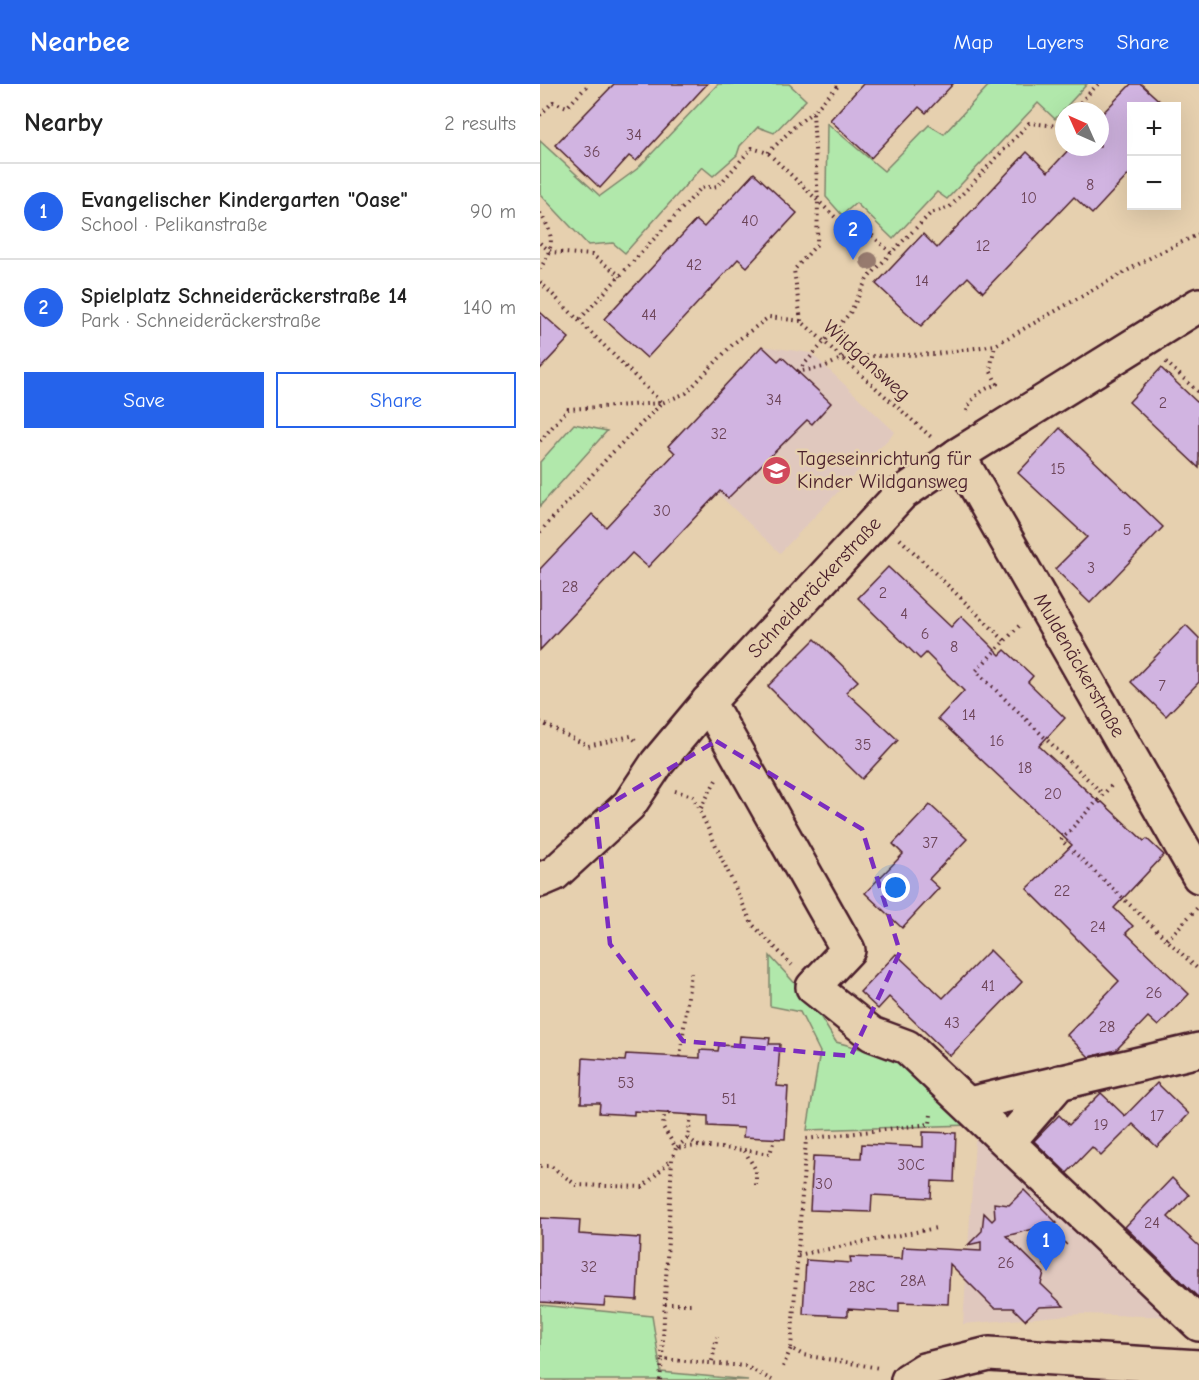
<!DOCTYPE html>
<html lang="en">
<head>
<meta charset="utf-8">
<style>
	:root { --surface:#fff; --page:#f6f6f6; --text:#222; --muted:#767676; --line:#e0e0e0; --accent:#2563eb }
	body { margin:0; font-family:"Comic Neue",sans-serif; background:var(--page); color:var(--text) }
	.controls { position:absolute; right:18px; top:18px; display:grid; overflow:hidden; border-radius:0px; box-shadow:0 6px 24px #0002 }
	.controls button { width:54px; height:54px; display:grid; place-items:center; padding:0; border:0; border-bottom:2px solid var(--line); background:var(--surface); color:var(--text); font:30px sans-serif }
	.compass { position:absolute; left:515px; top:18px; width:54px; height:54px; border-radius:50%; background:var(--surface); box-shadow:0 6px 24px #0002; rotate:315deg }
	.you { position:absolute; left:356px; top:804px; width:21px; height:21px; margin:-15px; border:4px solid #fff; border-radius:50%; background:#1a73e8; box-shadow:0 0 0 9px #1a73e833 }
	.badge { display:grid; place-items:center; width:39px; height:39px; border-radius:50%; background:var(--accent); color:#fff; font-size:20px; font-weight:700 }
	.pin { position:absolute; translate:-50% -50px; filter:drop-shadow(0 2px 3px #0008) }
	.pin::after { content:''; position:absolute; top:32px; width:21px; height:18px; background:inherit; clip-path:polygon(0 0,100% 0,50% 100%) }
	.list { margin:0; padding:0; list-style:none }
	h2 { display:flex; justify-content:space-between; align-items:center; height:78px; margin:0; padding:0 24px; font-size:26px }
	h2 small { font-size:20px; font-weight:400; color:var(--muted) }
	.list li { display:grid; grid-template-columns:39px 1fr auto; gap:18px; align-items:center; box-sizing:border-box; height:96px; padding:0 24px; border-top:2px solid var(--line) }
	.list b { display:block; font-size:22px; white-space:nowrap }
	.list p { margin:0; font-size:20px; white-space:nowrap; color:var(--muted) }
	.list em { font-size:20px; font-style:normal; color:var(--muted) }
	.actions { display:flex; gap:12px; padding:18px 24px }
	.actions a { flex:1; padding:14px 0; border:2px solid var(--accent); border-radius:0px; text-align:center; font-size:21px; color:var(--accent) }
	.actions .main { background:var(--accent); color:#fff }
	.map { position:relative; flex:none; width:659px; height:1296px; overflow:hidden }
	header { display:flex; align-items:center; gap:36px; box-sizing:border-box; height:84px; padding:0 30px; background:var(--accent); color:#fff }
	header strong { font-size:28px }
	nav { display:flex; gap:33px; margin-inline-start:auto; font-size:21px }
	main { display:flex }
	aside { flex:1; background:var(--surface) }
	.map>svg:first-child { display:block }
	.built { fill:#e0c8be }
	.green { fill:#b1e8ab; stroke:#7e846b; stroke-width:1.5 }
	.building { fill:#d1b4e1; stroke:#4a1f2b; stroke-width:1.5 }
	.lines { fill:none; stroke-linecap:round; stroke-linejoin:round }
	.minor-casing { stroke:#4a1f2b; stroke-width:38 }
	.path { stroke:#4a1f2b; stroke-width:4; stroke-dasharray:1.5 4.5; stroke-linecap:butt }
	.minor { stroke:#e6d0af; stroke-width:33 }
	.tree { fill:#967a6e }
	.marked { fill:none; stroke:#7b2cbf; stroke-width:4.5; stroke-dasharray:12 8; stroke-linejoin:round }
	.labels { text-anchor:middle; stroke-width:5; stroke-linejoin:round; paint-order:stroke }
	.number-label { font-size:16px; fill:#6c4458 }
	.street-label { font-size:20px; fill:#4a1f2b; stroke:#e6d0af }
	.poi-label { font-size:20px; fill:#4a1f2b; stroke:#e6d0af; text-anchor:start }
</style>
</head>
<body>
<header>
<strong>Nearbee</strong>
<nav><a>Map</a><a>Layers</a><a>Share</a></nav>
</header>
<main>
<aside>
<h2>Nearby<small>2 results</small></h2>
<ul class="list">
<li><span class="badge">1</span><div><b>Evangelischer Kindergarten &quot;Oase&quot;</b><p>School · Pelikanstraße</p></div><em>90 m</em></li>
<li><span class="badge">2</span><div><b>Spielplatz Schneideräckerstraße 14</b><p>Park · Schneideräckerstraße</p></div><em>140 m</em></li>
</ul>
<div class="actions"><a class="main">Save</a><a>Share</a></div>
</aside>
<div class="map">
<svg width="659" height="1296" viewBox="0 0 659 1296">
	<rect width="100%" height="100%" fill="#e6d0af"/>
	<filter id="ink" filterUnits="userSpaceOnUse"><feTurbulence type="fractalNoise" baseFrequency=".0167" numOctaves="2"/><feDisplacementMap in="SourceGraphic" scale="12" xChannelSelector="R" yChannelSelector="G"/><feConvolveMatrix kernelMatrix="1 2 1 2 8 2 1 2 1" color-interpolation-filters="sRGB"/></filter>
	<g filter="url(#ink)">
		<g class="built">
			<polygon points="222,262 271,269 355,348 240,469 128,362"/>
			<polygon points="443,1049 635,1233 542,1230 423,1240 435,1057"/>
		</g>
		<g class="green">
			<polygon points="178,0 249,0 266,16 234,49 218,43 200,62 197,71 173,92 162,83 85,169 73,159 48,161 0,110 0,57 60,112 97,85"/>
			<polygon points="450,0 547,0 515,35 498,19 407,115 397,108 353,155 316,119 302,131 286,113 287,39 344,87 389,41 404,50"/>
			<polygon points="34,340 67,347 0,422 0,378"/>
			<polygon points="230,872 270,916 296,958 367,977 430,1041 267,1046 280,968 260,928 230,922"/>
			<polygon points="0,1221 112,1232 121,1288 208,1296 0,1296"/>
		</g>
		<g class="building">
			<polygon points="74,0 167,0 96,77 89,72 60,104 15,61"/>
			<polygon points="323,0 413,0 386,29 379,23 331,74 290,36"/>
			<polygon points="591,0 601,0 625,22 591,22 591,88 552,130 534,113 443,208 428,193 381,242 336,200 383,150 397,164 487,68 508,88 531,63 560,63 560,32"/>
			<polygon points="214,89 257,129 207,183 198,175 107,274 64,235 156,136 164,143"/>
			<polygon points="0,228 29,254 0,285"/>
			<polygon points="222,262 238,277 242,273 291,319 272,340 267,336 188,414 180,407 108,483 92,469 0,566 0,485 52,430 66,443 135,369 128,362"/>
			<polygon points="621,284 659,320 659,384 589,318"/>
			<polygon points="520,344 623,443 550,519 515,485 547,453 478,389"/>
			<polygon points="348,483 411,543 421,532 460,571 465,566 493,592 488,598 525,634 499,662 560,719 562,718 604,757 607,755 624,771 574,824 593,842 586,849 649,910 618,942 608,933 576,966 549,973 527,951 579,897 487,805 532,761 398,635 424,607 386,569 380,575 318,514"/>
			<polygon points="646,541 659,554 659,598 626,632 591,598"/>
			<polygon points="275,555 318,597 306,608 358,656 322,695 228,602"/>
			<polygon points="390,721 427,755 389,795 399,804 362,844 325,809 363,770 353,760"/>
			<polygon points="450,866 482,898 410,972 349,913 338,925 320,908 356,870 403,914"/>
			<polygon points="200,952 230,954 229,960 240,960 237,1002 248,1003 245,1055 203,1053 204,1044 168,1042 168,1032 94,1027 94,1031 59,1029 60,1019 41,1019 43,974 85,977 86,970 160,974 160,966 178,967 179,961 199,962"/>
			<polygon points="617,999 649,1030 617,1063 593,1040 561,1072 552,1063 527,1089 494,1057 519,1031 529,1041 561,1009 585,1032"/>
			<polygon points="383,1048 416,1049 414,1098 392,1097 391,1114 332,1111 331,1128 270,1126 273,1072 321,1074 322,1060 383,1063"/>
			<polygon points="632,1094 649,1111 628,1133 659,1162 659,1214 585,1143"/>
			<polygon points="484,1106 517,1139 466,1152 504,1189 501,1200 524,1222 499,1223 485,1236 473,1224 454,1224 410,1180 408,1220 359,1218 359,1228 308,1225 308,1232 263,1230 266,1176 311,1179 310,1173 362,1175 363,1163 441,1167 441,1158 428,1161 442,1147 444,1129 452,1137 455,1134 454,1119 469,1121"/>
			<polygon points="0,1134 40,1136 39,1150 100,1154 97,1216 65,1214 64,1222 0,1218"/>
		</g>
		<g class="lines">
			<defs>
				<g id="minor">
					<polyline points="418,371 659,792"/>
					<polyline points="168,618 308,866 273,903 332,950 367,963 659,1240"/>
					<polyline points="0,796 14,790 89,721 117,679 168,618 361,410 418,371 659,221"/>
					<polyline points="429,1020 659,966"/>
					<polyline points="468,1058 520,998"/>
					<polyline points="368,1296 384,1286 449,1270 659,1283"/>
				</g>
			</defs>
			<use href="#minor" class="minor-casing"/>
			<g class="path">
				<polyline points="532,27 558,0"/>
				<polyline points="0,31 13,18 27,23 49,0"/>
				<polyline points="228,69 257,40 273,28"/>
				<path d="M0,129c15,23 14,33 0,56"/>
				<polyline points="0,159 11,168 52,171 81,192"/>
				<polyline points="0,198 122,319 71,370 0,448"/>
				<polyline points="40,235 161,104 178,102 212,64 228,69 316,153 324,144 351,169"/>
				<polyline points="261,237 254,186 277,160 278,118 273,28 300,0"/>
				<polyline points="626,278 659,309"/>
				<polyline points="258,287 310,229 327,195 351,169 391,129 410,123 489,39 518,42 524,36"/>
				<polyline points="257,288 284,283 305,273 395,270 455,261 615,171 659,150"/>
				<path d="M427,327c3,-14 17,-22 30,-27l-7,-14 5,-25"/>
				<polyline points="0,357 28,325 122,319 146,309 194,259 229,233 261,237 391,353"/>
				<polyline points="360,455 465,557"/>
				<polyline points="479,542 436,587 563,710"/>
				<polyline points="0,638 48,662 91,652 96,657"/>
				<polyline points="571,702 521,756 659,886"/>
				<polyline points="135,707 153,712 212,840 252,881"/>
				<polyline points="161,724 176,696"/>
				<polyline points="627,856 658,823"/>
				<polyline points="140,973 151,889"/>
				<polyline points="129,1029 124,1032 123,1043 136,1064 132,1075 122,1275 205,1282 232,1296"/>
				<polyline points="151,1031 148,1054 136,1064 159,1062 204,1066 216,1086 216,1101"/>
				<polyline points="148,1054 159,1062"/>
				<polyline points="204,1066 230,1070 234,1055"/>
				<polyline points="0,1082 11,1082 36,1101 103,1103 132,1075"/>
				<polyline points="258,1171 396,1144"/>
				<polyline points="500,1186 527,1158"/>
				<polyline points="125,1220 152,1220"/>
				<polyline points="251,1264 266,1055 390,1040 391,1030"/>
				<polyline points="172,1277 177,1253"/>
				<polyline points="243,1283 251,1264 263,1271 339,1284"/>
				<polyline points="120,1296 122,1275"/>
			</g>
			<use href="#minor" class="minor"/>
		</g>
		<g class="tree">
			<circle cx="316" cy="138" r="9"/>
			<circle cx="329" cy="177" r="9"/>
		</g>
	</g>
	<path class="marked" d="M176,657l146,88 38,123 -49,104 -168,-15 -73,-97 -14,-132z"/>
	<defs>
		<symbol id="school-disc" viewBox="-11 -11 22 22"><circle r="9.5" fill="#d1495b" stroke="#e6d0af"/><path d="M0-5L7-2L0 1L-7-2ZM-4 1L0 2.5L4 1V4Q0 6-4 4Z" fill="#fff"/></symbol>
	</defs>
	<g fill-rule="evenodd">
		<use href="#school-disc" x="220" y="370" width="33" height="33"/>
	</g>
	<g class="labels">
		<g class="number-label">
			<text x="94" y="56">34</text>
			<text x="52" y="73">36</text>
			<text x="550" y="106">8</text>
			<text x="489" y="119">10</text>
			<text x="210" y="142">40</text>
			<text x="443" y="167">12</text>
			<text x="154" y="186">42</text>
			<text x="382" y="202">14</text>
			<text x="109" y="236">44</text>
			<text x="234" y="321">34</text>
			<text x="623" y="324">2</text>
			<text x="179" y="355">32</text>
			<text x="518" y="390">15</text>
			<text x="122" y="432">30</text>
			<text x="587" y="451">5</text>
			<text x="551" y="489">3</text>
			<text x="30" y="508">28</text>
			<text x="343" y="514">2</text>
			<text x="364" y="535">4</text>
			<text x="385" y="555">6</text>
			<text x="414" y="568">8</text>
			<text x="622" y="607">7</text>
			<text x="429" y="636">14</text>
			<text x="457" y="662">16</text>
			<text x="323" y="666">35</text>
			<text x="485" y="689">18</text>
			<text x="513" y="715">20</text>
			<text x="390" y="764">37</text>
			<text x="522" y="812">22</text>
			<text x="558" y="848">24</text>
			<text x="448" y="907">41</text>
			<text x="614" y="914">26</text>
			<text x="412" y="944">43</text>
			<text x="567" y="948">28</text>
			<text x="86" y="1004">53</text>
			<text x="189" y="1020">51</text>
			<text x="617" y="1037">17</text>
			<text x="561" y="1046">19</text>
			<text x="371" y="1086">30C</text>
			<text x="284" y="1105">30</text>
			<text x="612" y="1144">24</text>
			<text x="466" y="1184">26</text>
			<text x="49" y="1188">32</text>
			<text x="373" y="1202">28A</text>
			<text x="322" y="1208">28C</text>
		</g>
		<g class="street-label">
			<text transform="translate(327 276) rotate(42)" y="7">Wildgansweg</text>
			<text transform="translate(274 503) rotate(-47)" y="7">Schneideräckerstraße</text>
			<text transform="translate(540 581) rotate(60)" y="7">Muldenäckerstraße</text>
		</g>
		<g class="poi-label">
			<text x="257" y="381">Tageseinrichtung für<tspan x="257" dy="23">Kinder Wildgansweg</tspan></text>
		</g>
	</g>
</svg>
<div class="controls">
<button>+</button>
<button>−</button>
</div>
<svg class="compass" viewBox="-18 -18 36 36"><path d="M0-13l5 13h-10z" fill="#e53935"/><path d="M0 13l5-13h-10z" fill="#767676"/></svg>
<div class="you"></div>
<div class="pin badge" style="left:506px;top:1187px">1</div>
<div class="pin badge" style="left:313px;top:176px">2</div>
</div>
</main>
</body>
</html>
